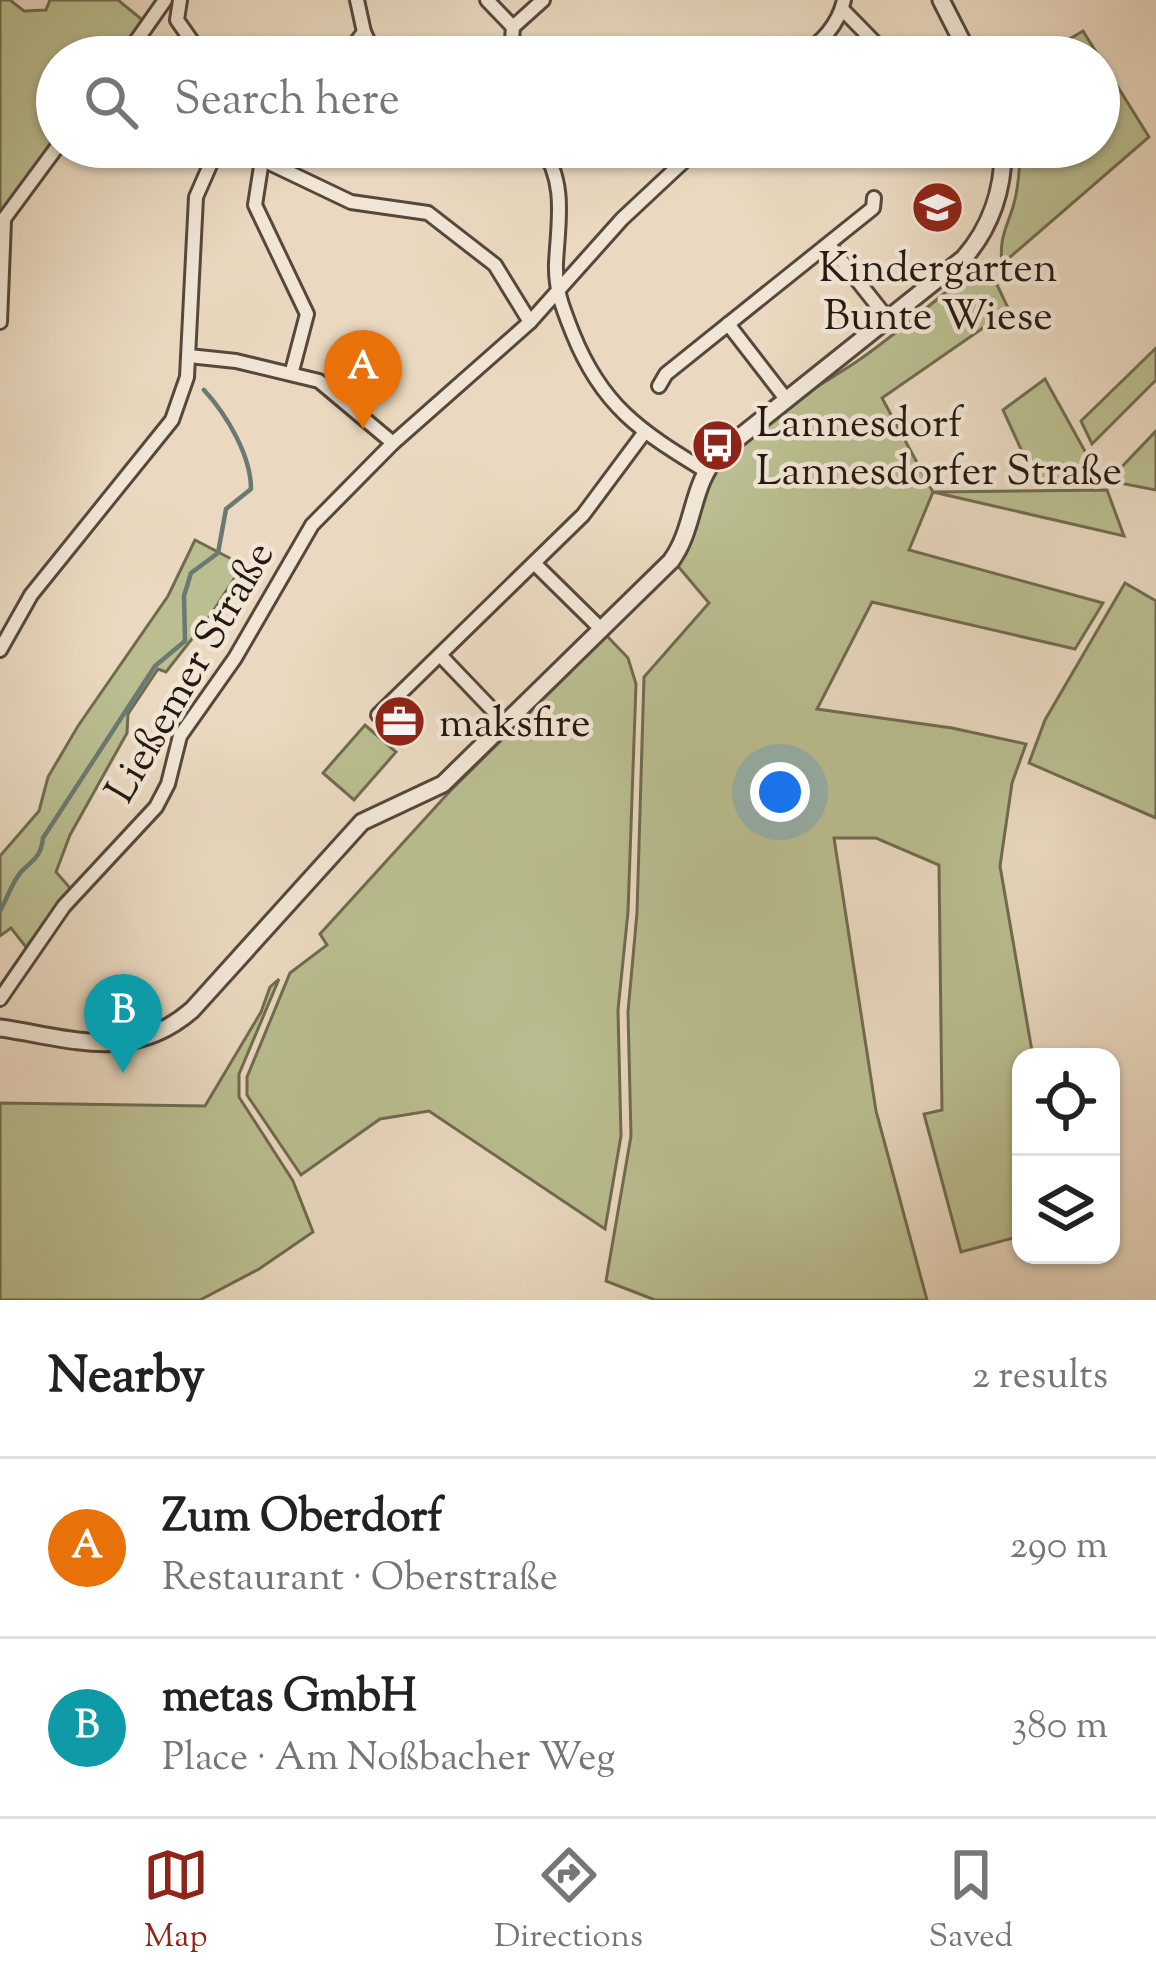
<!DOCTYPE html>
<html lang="en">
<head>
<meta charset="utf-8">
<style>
	:root { --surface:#fff; --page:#f6f6f6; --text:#222; --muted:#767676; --line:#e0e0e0; --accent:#8f2418 }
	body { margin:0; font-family:"Sorts Mill Goudy",serif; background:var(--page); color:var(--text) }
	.controls { position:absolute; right:36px; bottom:36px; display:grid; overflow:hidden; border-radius:24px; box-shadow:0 3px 9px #0004 }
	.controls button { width:108px; height:108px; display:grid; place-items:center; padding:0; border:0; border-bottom:3px solid var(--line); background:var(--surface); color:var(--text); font:60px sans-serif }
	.you { position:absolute; left:780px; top:792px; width:42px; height:42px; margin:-30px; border:9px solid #fff; border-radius:50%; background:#1a73e8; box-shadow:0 0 0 18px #1a73e833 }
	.badge { display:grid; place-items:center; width:78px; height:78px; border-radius:50%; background:var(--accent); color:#fff; font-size:39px; font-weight:700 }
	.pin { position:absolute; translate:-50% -99px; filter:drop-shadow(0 3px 6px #0008) }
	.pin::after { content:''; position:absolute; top:63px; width:42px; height:36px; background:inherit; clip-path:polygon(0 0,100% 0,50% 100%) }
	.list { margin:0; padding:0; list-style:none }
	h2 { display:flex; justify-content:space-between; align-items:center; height:156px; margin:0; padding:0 48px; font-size:51px }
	h2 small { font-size:39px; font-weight:400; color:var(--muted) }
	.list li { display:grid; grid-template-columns:78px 1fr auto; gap:36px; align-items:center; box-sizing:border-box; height:180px; padding:0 48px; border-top:3px solid var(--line) }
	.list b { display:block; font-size:45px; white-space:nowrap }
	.list p { margin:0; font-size:39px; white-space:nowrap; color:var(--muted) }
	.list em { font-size:39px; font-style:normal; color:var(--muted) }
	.icon { flex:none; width:66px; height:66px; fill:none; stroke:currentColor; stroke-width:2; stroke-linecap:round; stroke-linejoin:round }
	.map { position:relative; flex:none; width:1156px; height:1300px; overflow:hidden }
	.search { position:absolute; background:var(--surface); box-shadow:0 3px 9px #0004; left:36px; right:36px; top:36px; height:132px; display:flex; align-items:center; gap:30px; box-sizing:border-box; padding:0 42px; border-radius:66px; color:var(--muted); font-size:45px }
	.sheet { height:516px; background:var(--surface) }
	nav { display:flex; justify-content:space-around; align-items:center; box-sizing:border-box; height:168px; border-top:3px solid var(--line); background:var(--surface); font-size:33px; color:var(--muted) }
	nav a { display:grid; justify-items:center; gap:6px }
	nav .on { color:var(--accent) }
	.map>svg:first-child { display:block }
	.green { fill:#babe90; stroke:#706b50; stroke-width:3 }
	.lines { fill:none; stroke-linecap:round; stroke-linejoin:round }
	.stream { stroke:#6a7972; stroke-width:4.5 }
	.minor-casing { stroke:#56483d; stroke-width:18 }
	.tertiary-casing { stroke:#56483d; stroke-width:21 }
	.minor { stroke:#f1e6d6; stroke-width:12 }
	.tertiary { stroke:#f1e6d6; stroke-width:15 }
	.labels { text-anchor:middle; stroke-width:9; stroke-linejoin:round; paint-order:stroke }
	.poi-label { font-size:42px; fill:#251811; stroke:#f1e6d6; text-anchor:start }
	.street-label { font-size:42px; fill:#251811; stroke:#f1e6d6 }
</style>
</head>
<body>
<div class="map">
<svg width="1156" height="1300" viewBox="0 0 1156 1300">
	<rect width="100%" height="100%" fill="#ead9c0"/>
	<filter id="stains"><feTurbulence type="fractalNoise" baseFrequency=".00167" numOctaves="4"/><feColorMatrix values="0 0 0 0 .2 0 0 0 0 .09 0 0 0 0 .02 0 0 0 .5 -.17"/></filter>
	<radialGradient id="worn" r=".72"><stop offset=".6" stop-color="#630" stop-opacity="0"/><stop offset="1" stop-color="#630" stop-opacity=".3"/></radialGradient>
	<g class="green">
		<polygon points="0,0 10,0 24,11 46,10 50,0 118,0 145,22 119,57 57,57 57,141 0,219"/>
		<path d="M1083,31l66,106 -147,127c-3,-25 4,-35 11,-57 6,-20 7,-39 7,-60h79v-90h-60z"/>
		<path d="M984,266l7,6 18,38 -127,88 51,94 174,-2 17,46 -191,-44 -24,58 194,53 -28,46 -203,-47 -55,107 135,19 74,16 -14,39 -12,83 33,191h-12v179l-60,16 -37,-138 18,-4 -3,-245 -63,-27h-42l42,273 51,189h-272l-49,-19 25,-145 -3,-124 9,-99 7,-236 65,-74 -32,-38c26,-32 18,-70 41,-101 25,-36 103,-78 141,-104 40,-28 78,-61 116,-92z"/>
		<polygon points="1156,348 1156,380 1092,444 1081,421"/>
		<polygon points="1045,379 1102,482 1037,484 1003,410"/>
		<polygon points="1156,431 1156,490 1114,482 1111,478"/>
		<polygon points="195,540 243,565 210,616 166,672 158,669 128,714 127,733 70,835 56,872 71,889 26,947 11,928 0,936 0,856 39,811 48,777 78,726 168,596"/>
		<polygon points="1125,583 1156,601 1156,818 1029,763 1045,720"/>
		<polygon points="607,636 628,658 636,684 628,912 618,1010 621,1136 605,1229 429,1111 380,1119 301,1175 247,1095 247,1077 290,973 327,945 320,934 451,790"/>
		<polygon points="365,725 396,752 354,800 323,773"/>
		<polygon points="279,979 239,1074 239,1097 293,1181 313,1232 259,1269 200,1300 0,1300 0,1103 205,1106 261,1012 270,987"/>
	</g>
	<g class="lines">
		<path class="stream" d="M0,911c7,-12 12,-29 21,-39 11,-12 20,-14 22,-34l112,-172 30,-25 -1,-45 7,-23 27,-20 8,-44 25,-20c0,-34 -25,-75 -47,-99"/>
		<defs>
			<g id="minor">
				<polyline points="180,0 177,20 203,57"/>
				<polyline points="487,0 513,27"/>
				<polyline points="842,9 889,57"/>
				<polyline points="513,27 543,0"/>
				<polyline points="364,32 376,57"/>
				<polyline points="125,57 165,0"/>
				<polyline points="345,57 364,32 357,0"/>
				<polyline points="501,57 512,40 513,27"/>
				<path d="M801,57c21,-16 37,-31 43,-57"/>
				<polyline points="264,147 255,205 307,314 292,371"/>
				<path d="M541,147c26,35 17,76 15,116 -1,27 7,46 17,71 29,72 67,97 131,136"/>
				<polyline points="261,159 351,202 428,213 495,265 530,322"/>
				<polyline points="1,223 57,147"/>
				<polyline points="829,245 888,319"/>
				<polyline points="0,322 4,221"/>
				<polyline points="728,324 786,399"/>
				<polyline points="189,356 236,361 319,381 393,443"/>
				<polyline points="659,386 666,374 873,208 874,198"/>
				<polyline points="535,564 601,629"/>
				<polyline points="0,650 31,595 172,420 187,377 196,197 218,147"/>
				<polyline points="440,655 505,723"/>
				<polyline points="378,715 583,515 644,433"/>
				<polyline points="0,999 64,906 156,807 168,784 180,736 235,658 312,525 393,443 530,322 622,219 699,147"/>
			</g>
			<g id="tertiary">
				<polyline points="941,0 970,57"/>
				<path d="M0,1028c71,10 131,35 192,-18l170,-188 81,-38 228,-223c25,-34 19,-78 50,-109l243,-194c27,-31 40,-70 39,-111"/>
			</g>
		</defs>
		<use href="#minor" class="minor-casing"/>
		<use href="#tertiary" class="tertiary-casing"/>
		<use href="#minor" class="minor"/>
		<use href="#tertiary" class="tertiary"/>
	</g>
	<defs>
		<symbol id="school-disc" viewBox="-11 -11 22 22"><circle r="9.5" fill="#8f2418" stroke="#f1e6d6"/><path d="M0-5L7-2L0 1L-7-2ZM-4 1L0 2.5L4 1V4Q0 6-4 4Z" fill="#fff"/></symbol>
		<symbol id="bus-disc" viewBox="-11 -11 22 22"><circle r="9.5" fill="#8f2418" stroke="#f1e6d6"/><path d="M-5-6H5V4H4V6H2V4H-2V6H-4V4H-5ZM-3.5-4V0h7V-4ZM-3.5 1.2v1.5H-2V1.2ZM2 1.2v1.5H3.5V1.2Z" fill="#fff"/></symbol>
		<symbol id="office-disc" viewBox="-11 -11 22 22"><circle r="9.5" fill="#8f2418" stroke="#f1e6d6"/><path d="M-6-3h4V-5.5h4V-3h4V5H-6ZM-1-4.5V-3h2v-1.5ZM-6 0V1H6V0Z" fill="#fff"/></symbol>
	</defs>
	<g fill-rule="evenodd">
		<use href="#school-disc" x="908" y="178" width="59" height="59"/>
		<use href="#bus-disc" x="688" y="416" width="59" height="59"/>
		<use href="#office-disc" x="370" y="692" width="59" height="59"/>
	</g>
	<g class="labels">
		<g class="poi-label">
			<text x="938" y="281" text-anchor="middle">Kindergarten<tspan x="938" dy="48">Bunte Wiese</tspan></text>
			<text x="756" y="436">Lannesdorf<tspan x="756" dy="48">Lannesdorfer Straße</tspan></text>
			<text x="439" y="736">maksfire</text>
		</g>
		<g class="street-label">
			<text transform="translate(188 671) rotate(-60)" y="15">Ließemer Straße</text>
		</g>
	</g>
	<rect width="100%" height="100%" filter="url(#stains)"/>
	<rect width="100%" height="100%" fill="url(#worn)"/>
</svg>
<div class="controls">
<button><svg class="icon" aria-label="locate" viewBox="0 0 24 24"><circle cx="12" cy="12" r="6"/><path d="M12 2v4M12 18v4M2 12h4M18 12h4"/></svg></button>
<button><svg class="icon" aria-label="layers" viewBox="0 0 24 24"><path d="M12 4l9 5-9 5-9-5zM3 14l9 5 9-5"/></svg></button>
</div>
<div class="you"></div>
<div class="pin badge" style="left:363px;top:429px;background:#e8710a">A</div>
<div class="pin badge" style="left:123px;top:1073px;background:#0f9aa8">B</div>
<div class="search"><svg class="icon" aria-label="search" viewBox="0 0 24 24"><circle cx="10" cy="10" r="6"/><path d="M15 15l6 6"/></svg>Search here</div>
</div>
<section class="sheet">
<h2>Nearby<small>2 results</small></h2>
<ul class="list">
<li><span class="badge" style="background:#e8710a">A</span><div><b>Zum Oberdorf</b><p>Restaurant · Oberstraße</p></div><em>290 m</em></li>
<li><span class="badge" style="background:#0f9aa8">B</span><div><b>metas GmbH</b><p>Place · Am Noßbacher Weg</p></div><em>380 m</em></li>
</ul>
</section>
<nav>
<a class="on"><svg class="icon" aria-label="map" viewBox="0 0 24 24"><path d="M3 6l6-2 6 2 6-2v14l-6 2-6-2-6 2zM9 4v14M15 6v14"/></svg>Map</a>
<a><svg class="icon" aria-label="directions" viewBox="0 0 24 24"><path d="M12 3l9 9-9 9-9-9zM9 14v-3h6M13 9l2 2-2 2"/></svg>Directions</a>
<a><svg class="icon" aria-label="saved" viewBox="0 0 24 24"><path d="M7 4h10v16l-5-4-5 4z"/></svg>Saved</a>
</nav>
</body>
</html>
